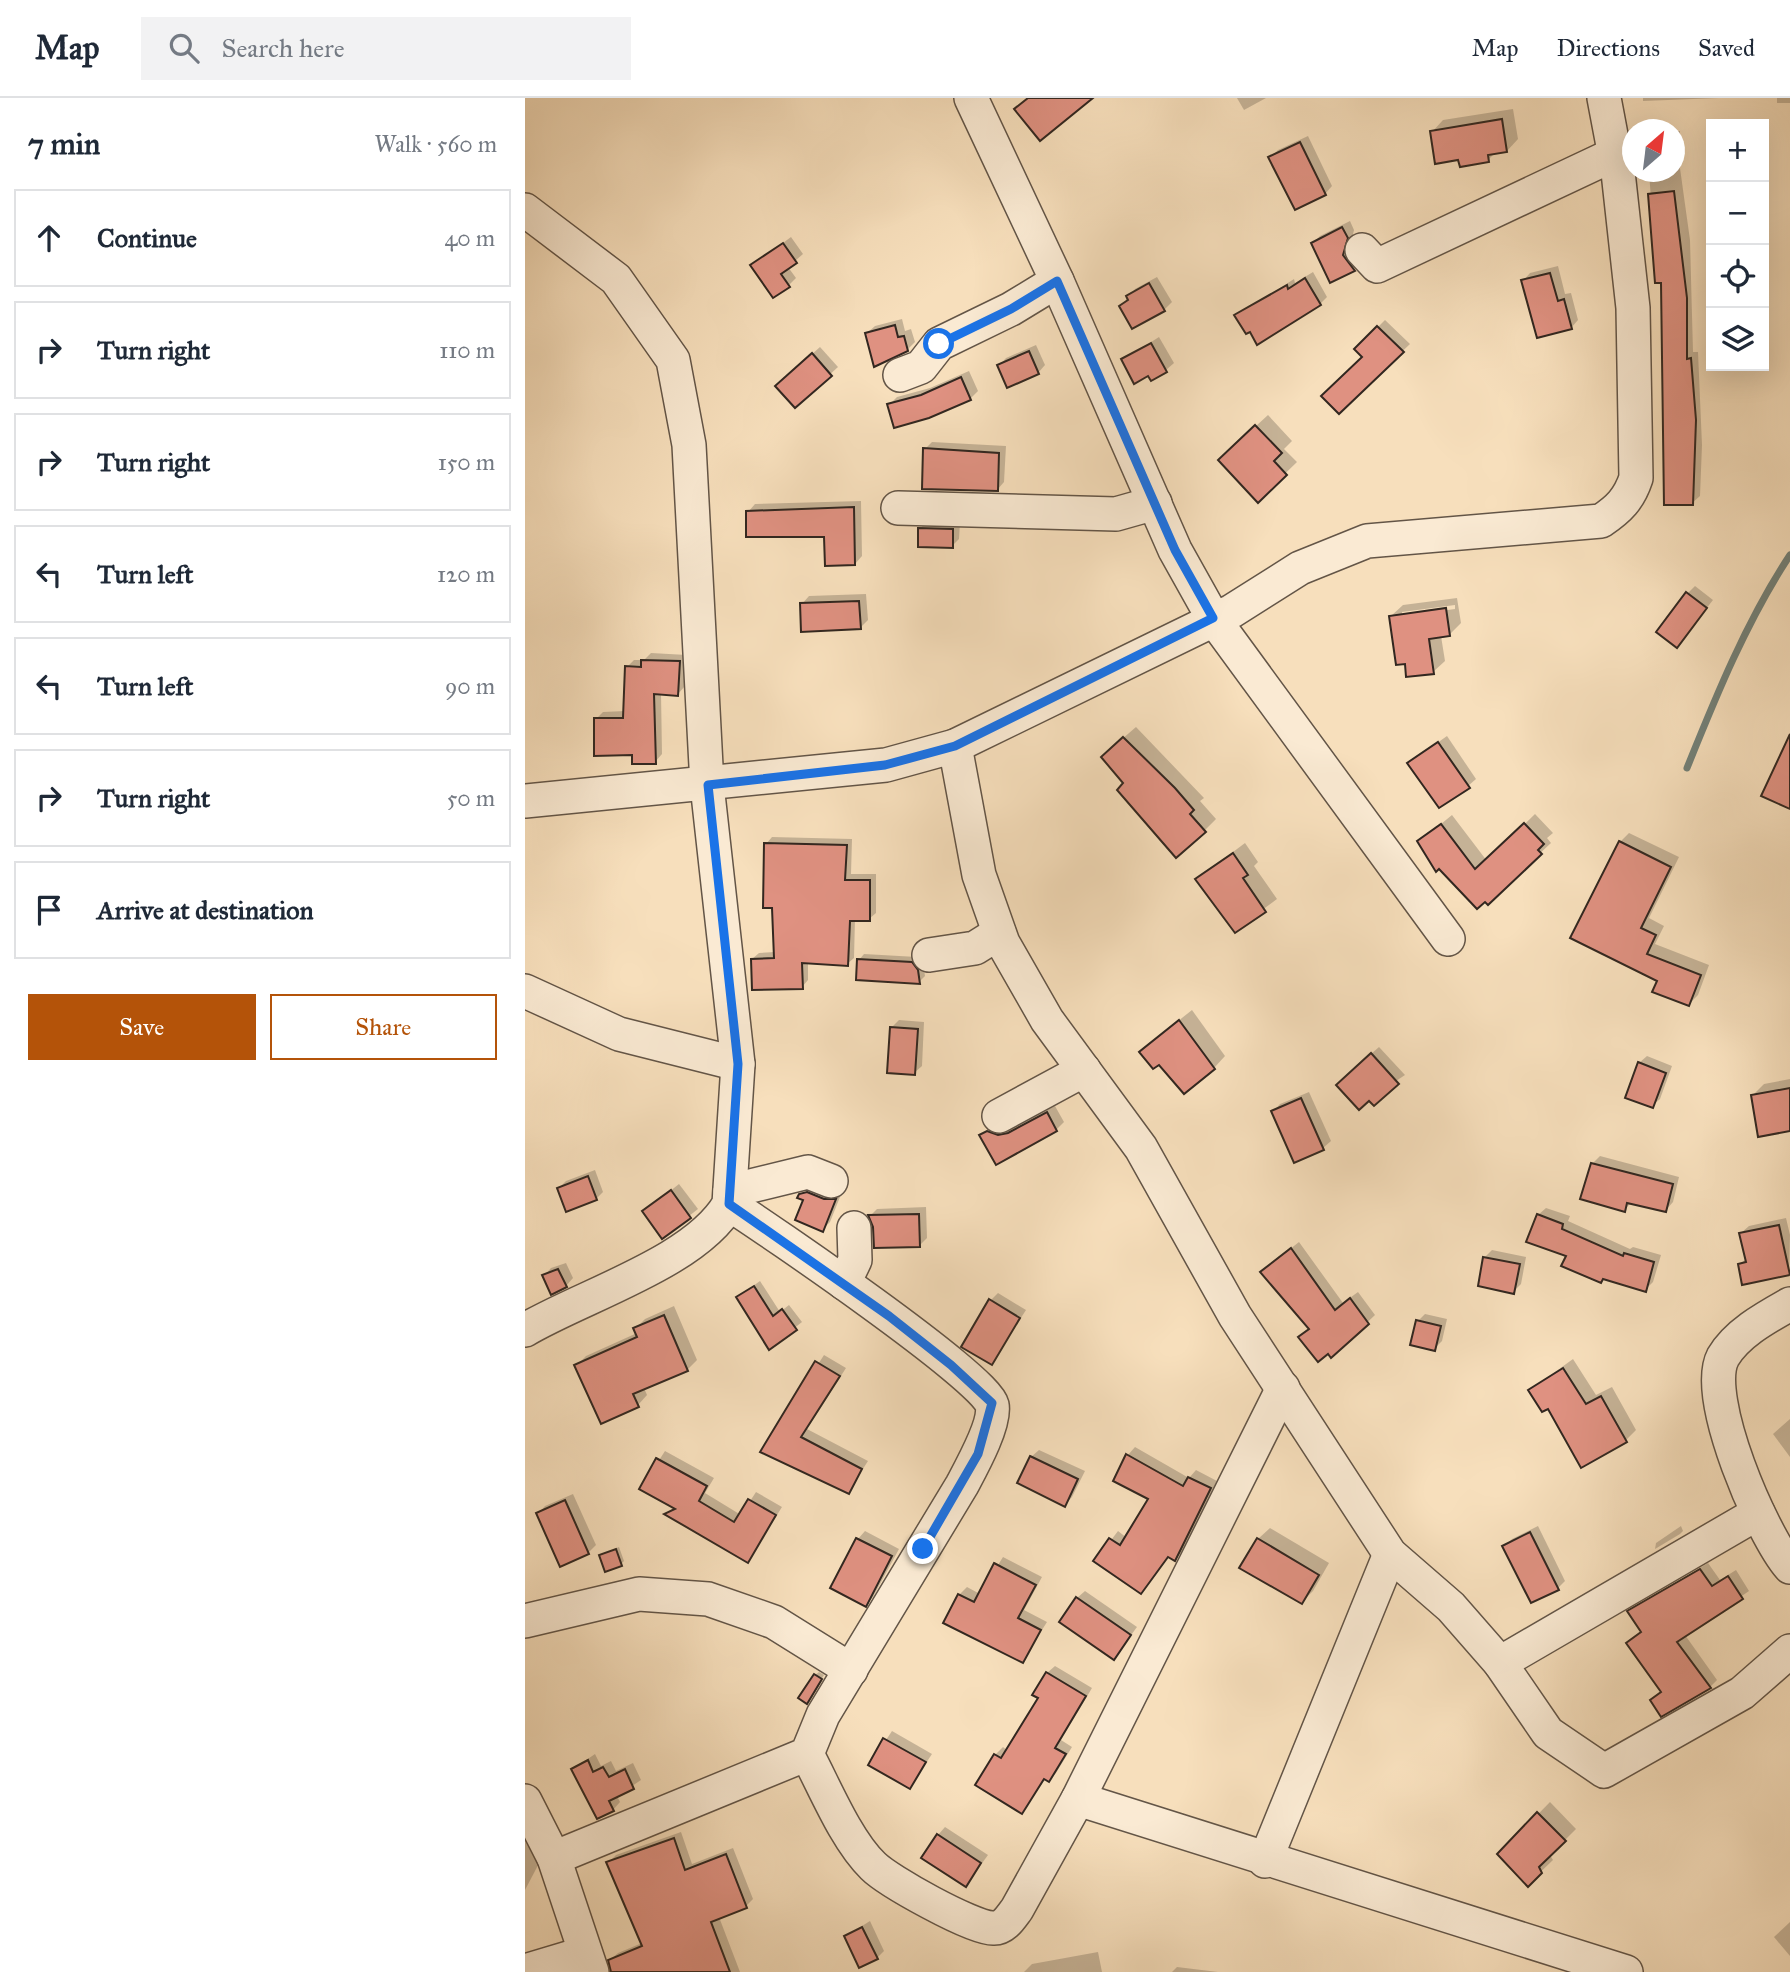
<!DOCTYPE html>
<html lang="en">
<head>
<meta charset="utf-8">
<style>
	:root { --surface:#fff; --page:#f2f2f3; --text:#1f2937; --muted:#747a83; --line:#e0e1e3; --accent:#b45309 }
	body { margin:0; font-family:"IM FELL Great Primer",serif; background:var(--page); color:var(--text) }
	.controls { position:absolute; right:21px; top:21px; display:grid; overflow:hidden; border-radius:0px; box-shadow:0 7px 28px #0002 }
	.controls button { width:63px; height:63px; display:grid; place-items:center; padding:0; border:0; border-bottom:2px solid var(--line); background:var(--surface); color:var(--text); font:35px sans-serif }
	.compass { position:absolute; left:1097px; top:21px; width:63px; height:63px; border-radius:50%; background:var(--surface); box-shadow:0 7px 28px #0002; rotate:28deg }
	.stop { position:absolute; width:21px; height:21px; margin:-16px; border:5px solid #1a73e8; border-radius:50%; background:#fff }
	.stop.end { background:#1a73e8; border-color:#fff; box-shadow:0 2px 7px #0008 }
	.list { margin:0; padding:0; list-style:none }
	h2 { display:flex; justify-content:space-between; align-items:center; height:91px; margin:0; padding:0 28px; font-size:30px }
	h2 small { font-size:23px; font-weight:400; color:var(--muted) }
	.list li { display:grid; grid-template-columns:46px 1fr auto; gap:21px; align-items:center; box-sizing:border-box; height:98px; margin:0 14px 14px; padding:0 14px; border:2px solid var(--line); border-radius:0px }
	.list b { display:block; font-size:26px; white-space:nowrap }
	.list em { font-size:23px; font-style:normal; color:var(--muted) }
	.actions { display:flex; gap:14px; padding:21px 28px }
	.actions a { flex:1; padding:16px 0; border:2px solid var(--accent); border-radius:0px; text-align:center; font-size:24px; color:var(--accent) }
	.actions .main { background:var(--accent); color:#fff }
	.icon { flex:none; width:38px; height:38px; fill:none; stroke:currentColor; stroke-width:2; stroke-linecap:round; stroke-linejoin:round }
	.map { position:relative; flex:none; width:1265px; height:1874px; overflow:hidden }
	header { display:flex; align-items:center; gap:42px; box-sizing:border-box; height:98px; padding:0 35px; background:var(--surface); border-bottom:2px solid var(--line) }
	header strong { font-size:33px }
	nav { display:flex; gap:38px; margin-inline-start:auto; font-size:24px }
	.search { width:490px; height:63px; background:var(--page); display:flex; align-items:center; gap:18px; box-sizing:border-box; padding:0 24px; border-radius:0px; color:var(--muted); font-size:26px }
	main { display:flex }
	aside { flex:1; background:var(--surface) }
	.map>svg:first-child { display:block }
	.shadow { fill:#0003; fill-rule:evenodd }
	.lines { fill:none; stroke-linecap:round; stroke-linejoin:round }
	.stream { stroke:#728078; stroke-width:7 }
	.building { fill:#df9181; stroke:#322720; stroke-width:2 }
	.minor-casing { stroke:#635547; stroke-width:36 }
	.minor { stroke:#faead3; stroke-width:33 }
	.route { stroke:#1a73e8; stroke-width:9 }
</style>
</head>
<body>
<header>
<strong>Map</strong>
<div class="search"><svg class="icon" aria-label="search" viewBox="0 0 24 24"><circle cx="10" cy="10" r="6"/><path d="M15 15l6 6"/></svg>Search here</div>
<nav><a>Map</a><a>Directions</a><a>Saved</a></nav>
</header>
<main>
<aside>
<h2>7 min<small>Walk · 560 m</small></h2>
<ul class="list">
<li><svg class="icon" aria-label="ahead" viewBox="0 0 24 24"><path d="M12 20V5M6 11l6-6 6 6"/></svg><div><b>Continue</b></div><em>40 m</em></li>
<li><svg class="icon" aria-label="right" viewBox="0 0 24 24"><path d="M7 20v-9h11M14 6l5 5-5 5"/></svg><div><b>Turn right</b></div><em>110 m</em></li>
<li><svg class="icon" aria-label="right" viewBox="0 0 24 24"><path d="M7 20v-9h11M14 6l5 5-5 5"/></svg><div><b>Turn right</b></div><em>150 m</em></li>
<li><svg class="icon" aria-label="left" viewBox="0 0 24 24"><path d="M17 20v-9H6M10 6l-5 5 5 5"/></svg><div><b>Turn left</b></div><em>120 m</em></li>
<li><svg class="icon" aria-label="left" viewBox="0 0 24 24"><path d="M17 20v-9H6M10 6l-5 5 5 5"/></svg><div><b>Turn left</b></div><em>90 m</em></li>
<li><svg class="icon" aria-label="right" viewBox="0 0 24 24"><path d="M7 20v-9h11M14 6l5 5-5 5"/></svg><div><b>Turn right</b></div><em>50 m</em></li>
<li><svg class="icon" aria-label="arrive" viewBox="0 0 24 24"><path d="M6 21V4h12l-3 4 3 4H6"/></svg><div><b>Arrive at destination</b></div></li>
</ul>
<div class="actions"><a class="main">Save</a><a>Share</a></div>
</aside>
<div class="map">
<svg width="1265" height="1874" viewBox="0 0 1265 1874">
	<rect width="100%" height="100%" fill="#f7dfbc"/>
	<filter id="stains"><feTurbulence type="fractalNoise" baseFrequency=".00286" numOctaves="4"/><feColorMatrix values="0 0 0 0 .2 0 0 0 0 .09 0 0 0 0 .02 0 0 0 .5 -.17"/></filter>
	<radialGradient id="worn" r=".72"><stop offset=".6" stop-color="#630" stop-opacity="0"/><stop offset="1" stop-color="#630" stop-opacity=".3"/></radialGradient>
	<g class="shadow">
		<polygon points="712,0 741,0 719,12"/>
		<polygon points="1118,0 1194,0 1118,3"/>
		<rect x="1252" y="0" width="13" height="5"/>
		<polygon points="988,11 993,41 982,53 971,54 963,62 935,60 907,34 918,22"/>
		<polygon points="1150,33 1155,33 1154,63 1165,142 1168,254 1173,254 1177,347 1175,398 1167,405 1138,183 1132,183 1124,74 1150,74"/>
		<polygon points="783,38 807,88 800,96 746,59 753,52"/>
		<polygon points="825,123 829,132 825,149 836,164 806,182 788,145 795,138"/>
		<polygon points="266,139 278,156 263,169 271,180 263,188 227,168"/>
		<polygon points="1033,168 1040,196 1046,195 1053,222 1046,230 998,183 1005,175"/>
		<polygon points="788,174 802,199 795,206 725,231 712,218 769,181 770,185"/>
		<polygon points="632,179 647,204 639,212 596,208 610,191"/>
		<polygon points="377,221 380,233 386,231 390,244 382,252 342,235 350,228"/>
		<polygon points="860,222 885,246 814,314 839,259 831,251"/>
		<polygon points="634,239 649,265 641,272 627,280 598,262"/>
		<polygon points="511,247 520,267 513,275 474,268 481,260"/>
		<polygon points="295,249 313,269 270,308 260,280"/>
		<polygon points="444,273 453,293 445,301 364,307 372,299 405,290"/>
		<polygon points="743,317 767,343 759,351 772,364 733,402 706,351"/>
		<polygon points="407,344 481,348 479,384 472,392 400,351"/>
		<polygon points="336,403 337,458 330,466 301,437 223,414 230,406"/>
		<polygon points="402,423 435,424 434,441 427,448 395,431"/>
		<polygon points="1170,488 1188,502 1152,548 1162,496"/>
		<polygon points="341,496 343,522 335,530 277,506 284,498"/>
		<path d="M932,500l4,25 -12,12 -8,1 4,25 -12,11 -42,-56 12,-11zM930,507v4l-53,7v-4z"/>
		<polygon points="126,555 162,557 160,588 153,596 136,595 137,656 130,664 109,655 71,621 78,614 100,613 102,569 109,562 119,562"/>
		<polygon points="611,629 679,700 675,703 691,721 679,733 589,648"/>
		<polygon points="922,638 951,681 943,688 884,665"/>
		<polygon points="1010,716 1028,735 1022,740 1026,745 963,804 894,744 927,717 962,763"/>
		<polygon points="1104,735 1154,759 1124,820 1139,828 1130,846 1184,867 1173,897 1164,906 1134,882 1047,840 1095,744"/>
		<polygon points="247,739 327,741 326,776 351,776 351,815 344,821 330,821 329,860 322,866 283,864 283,882 277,889 227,861 234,855 250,854 249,808 241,746"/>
		<polygon points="720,745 733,764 729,768 752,801 710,832 672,781"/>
		<polygon points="339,856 392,859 398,866 400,878 394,884 334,862"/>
		<polygon points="667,912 700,958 689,970 635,964 628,943"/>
		<polygon points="374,922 399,924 397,968 389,975 366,930"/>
		<polygon points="854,949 880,977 844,1001 820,979"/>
		<polygon points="1122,958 1147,968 1135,1001 1127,1008 1114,965"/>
		<polygon points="1265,981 1265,1032 1228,997 1239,986"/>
		<polygon points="784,994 806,1043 798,1050 770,1063 748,1014 755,1006"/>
		<polygon points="530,1008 539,1024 531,1032 471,1064 456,1037 464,1030 492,1028"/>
		<polygon points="1075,1058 1154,1079 1148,1104 1141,1112 1107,1104 1099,1112 1067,1066"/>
		<polygon points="70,1072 78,1094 71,1101 34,1090 41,1083"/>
		<polygon points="154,1086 173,1111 137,1139 119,1114"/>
		<polygon points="290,1088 317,1094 305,1124 297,1132 280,1101 275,1099"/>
		<polygon points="401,1109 402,1140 395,1147 350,1128 345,1118 352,1111"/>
		<polygon points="1021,1110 1045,1118 1043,1123 1105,1151 1108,1149 1136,1157 1128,1184 1120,1192 1080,1180 1076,1183 1043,1157 1013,1117"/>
		<polygon points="1261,1120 1265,1137 1264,1176 1215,1166 1222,1160 1216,1135 1224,1128"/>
		<polygon points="774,1144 818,1205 833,1194 850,1217 807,1258 745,1167"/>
		<polygon points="967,1152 1001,1159 996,1186 988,1194 960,1159"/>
		<polygon points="41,1165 48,1180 41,1188 19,1178 26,1170"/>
		<polygon points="235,1183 255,1214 264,1207 277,1224 244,1250 213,1199"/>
		<polygon points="473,1195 501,1212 467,1265 465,1203"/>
		<polygon points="149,1208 172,1262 162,1272 119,1290 122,1297 113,1307 51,1268 61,1258 112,1235 110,1231 120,1221"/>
		<polygon points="900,1216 922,1221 917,1243 909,1251 893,1223"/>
		<polygon points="299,1257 321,1270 282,1331 343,1363 323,1394 237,1353"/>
		<polygon points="1048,1261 1071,1297 1087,1289 1111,1332 1101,1342 1024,1308 1005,1292"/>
		<polygon points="1265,1321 1265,1359 1248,1336"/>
		<polygon points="610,1349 664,1380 671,1372 692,1383 657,1454 650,1461 644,1458 616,1494 571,1462 593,1433 602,1440 626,1400 590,1382 603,1357"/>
		<polygon points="514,1352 560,1373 547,1399 540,1407 506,1359"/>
		<polygon points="140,1353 189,1380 180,1395 216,1417 231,1394 257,1409 223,1463 142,1415 149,1409 116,1390"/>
		<polygon points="48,1396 71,1447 63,1455 36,1467 13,1416 20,1408"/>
		<polygon points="1013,1428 1040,1483 1033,1490 980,1448 987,1441"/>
		<polygon points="1156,1428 1158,1433 1155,1436 1130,1451 1131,1445"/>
		<polygon points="745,1430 804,1465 788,1493 777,1504 733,1441"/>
		<polygon points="340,1433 374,1451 348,1499 341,1507 307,1489 333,1441"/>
		<polygon points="94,1449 99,1463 96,1466 76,1457"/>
		<polygon points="478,1459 517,1479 499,1512 522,1524 498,1562 434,1497 442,1489 455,1496"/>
		<polygon points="1183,1465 1195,1482 1211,1472 1224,1493 1160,1537 1192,1582 1185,1589 1127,1602 1137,1593 1103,1545 1118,1533 1104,1514"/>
		<polygon points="560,1493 612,1529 589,1560 552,1500"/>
		<polygon points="530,1568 567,1590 536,1642 547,1649 531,1675 524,1682 521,1680 497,1714 452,1686 470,1657 478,1649 483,1653 515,1600 522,1575"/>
		<polygon points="294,1574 299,1577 285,1601 290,1577"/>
		<polygon points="367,1633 407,1656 385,1689 345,1666"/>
		<polygon points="70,1656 76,1668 86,1663 91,1673 108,1665 116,1682 92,1698 95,1704 88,1712 48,1671"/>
		<polygon points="1025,1704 1051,1731 1025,1757 1028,1762 1003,1786 974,1756"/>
		<polygon points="420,1729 463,1757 441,1787 413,1737"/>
		<polygon points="156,1734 167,1766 208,1750 228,1801 221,1808 194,1819 215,1874 90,1874 85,1862 93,1855 117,1845 84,1764 91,1757"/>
		<polygon points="0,1739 20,1754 0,1792"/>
		<polygon points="345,1823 359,1853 352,1860 321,1838"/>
		<polygon points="1265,1824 1265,1858 1249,1839"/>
		<polygon points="573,1854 577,1874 499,1874 507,1866"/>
		<polygon points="652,1869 693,1874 647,1874"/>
	</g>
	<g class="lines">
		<path class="stream" d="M1162,670c29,-72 60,-148 103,-213"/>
	</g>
	<g class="building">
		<polygon points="503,0 568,0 515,43 489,11"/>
		<polygon points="977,21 982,54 963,57 964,64 935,69 933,62 910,66 905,33"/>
		<polygon points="775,44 801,97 770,112 743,59"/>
		<polygon points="1149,93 1162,200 1162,261 1166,260 1171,322 1168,407 1139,407 1136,185 1130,185 1123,96"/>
		<polygon points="817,129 823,140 818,157 830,173 805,185 786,145"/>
		<polygon points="258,145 272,165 256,176 265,189 248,200 225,167"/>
		<polygon points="1025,175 1033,203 1039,201 1047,231 1012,240 996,182"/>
		<polygon points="780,180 796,207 732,247 725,234 721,236 709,217 762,187 763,191"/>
		<polygon points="624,185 640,213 607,231 594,208 603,202 601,198"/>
		<polygon points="370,227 373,239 379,238 383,253 349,269 340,235"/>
		<polygon points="852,228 879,254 814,316 796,298 837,259 829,251"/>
		<polygon points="626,245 642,274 626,283 623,278 609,286 596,261"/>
		<polygon points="504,253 514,276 482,290 472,267"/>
		<polygon points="287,255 307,278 270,310 250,288"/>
		<polygon points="436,279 446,302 404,320 369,330 362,306 396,297"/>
		<polygon points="730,327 757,355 749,363 762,377 733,405 693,362"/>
		<polygon points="398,350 474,355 473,393 397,391"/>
		<polygon points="329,409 330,467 300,468 299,439 221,439 221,413"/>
		<polygon points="393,430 428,431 428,450 393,449"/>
		<polygon points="1161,494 1182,510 1152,550 1131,534"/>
		<polygon points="334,503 336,531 276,534 275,505"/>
		<polygon points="921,510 925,538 904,541 909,576 881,579 880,566 871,567 864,518"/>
		<polygon points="116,562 155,563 153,598 129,596 131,666 107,666 107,657 69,658 69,620 98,620 100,568 116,569"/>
		<polygon points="1265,636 1265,711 1236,698"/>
		<polygon points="598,639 650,690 669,712 665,716 681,734 651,760 592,692 598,685 576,659"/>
		<polygon points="913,644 945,690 914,710 882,665"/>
		<polygon points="999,725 1019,746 1013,752 1017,756 963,807 960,804 952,811 914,771 911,774 892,743 916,726 950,771"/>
		<polygon points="1094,743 1146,769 1116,830 1131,837 1122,856 1176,877 1164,908 1127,894 1132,883 1045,840"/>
		<polygon points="239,745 322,747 320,782 345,782 345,823 325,823 323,868 277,865 278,891 227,892 226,861 249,860 247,810 238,810"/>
		<polygon points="708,755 723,777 718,780 741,814 710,835 670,781"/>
		<polygon points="332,861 387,864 393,872 395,886 331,882"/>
		<polygon points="654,922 690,971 659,996 634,967 628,971 614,954"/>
		<polygon points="365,929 393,931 390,977 362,975"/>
		<polygon points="846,955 874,986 849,1008 844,1003 834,1012 811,987"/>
		<polygon points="1113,964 1141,975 1128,1010 1100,1000"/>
		<polygon points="1265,990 1265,1033 1233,1039 1226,997"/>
		<polygon points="776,1000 799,1052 769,1065 746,1013"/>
		<polygon points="522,1014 532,1033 471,1067 454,1037 462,1033 473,1037 483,1035"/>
		<polygon points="1066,1065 1148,1086 1141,1114 1102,1105 1100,1114 1055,1101"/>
		<polygon points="63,1078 72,1102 41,1114 32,1090"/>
		<polygon points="146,1092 166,1120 137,1141 117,1113"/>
		<polygon points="282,1094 299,1101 311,1101 298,1134 270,1122 278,1102 272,1100 274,1096"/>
		<polygon points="394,1116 395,1149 349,1150 348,1129 343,1117"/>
		<polygon points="1012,1116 1038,1126 1037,1131 1098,1158 1099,1155 1129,1164 1121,1194 1078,1181 1076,1185 1036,1168 1041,1158 1001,1144"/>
		<polygon points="1254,1127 1265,1177 1217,1187 1213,1166 1221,1164 1214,1135"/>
		<polygon points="766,1150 810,1212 825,1200 844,1226 806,1260 803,1256 793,1264 773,1239 784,1231 735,1174"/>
		<polygon points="958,1159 995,1166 989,1196 953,1188"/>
		<polygon points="33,1171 42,1189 26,1197 17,1177"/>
		<polygon points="229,1188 248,1218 257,1211 272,1232 244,1252 211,1199"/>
		<polygon points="464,1201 495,1220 467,1267 436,1249"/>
		<polygon points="139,1217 163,1273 108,1296 114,1309 76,1326 49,1267 112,1239 108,1230"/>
		<polygon points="891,1222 916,1228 910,1253 885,1247"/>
		<polygon points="290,1263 315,1278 276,1339 337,1371 324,1396 235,1354"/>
		<polygon points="1038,1270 1061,1306 1076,1298 1102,1344 1056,1370 1023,1311 1017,1314 1003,1292"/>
		<polygon points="601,1356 658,1388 663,1379 686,1390 650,1463 643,1459 616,1496 568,1463 584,1440 595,1447 623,1401 588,1383"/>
		<polygon points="505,1358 553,1381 540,1409 492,1385"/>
		<polygon points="131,1360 182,1388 174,1403 209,1424 223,1401 251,1417 223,1465 139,1416 150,1411 114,1391"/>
		<polygon points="40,1402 64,1456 35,1469 11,1415"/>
		<polygon points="1005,1434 1034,1492 1006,1505 977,1448"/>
		<polygon points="331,1440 367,1458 341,1509 305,1490"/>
		<polygon points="732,1440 794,1477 777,1506 714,1470"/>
		<polygon points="91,1451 97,1468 80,1474 74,1457"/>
		<polygon points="469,1465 511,1487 493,1520 516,1532 498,1565 418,1525 433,1496 449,1504"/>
		<polygon points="1175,1471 1187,1488 1203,1478 1218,1501 1152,1544 1186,1590 1136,1619 1125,1602 1136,1594 1101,1545 1116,1534 1102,1513"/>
		<polygon points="551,1499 606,1537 589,1562 534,1524"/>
		<polygon points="521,1574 561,1598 530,1650 541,1656 524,1684 519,1681 497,1716 450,1687 469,1656 476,1660 513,1600 507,1597"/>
		<polygon points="289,1576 297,1581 282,1606 273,1600"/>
		<polygon points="358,1640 401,1664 385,1691 343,1667"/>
		<polygon points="63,1662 68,1674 78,1669 84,1679 100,1671 109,1691 84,1703 89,1713 72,1721 46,1671"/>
		<polygon points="1012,1714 1041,1743 1014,1769 1017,1775 1003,1789 972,1756"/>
		<polygon points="412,1736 456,1765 441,1789 396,1760"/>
		<polygon points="149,1740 160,1772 201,1756 222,1810 186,1824 205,1874 86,1874 83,1862 117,1848 81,1764"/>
		<polygon points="337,1829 353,1861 334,1870 319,1838"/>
	</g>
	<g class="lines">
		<defs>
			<g id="minor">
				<polyline points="446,0 532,183 650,452 688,520 923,841"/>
				<path d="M0,112l91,69 57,81 16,85 18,340 31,279 -9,140c-33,58 -147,92 -204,126"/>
				<polyline points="837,152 852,168 1090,56"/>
				<polyline points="375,277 396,269 414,246 486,211 532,183"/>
				<polyline points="373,410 591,416 630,405"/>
				<polyline points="430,648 454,777 478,845 522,922 616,1050 710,1218 865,1456 926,1509 975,1565 1023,1635 1079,1673 1217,1595 1265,1553"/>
				<path d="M0,703l361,-36 69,-19 277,-135 68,-43 67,-27 234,-20c18,-12 28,-22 35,-43l-3,-170 -15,-136 -14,-74"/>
				<polyline points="404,857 450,850 474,835"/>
				<polyline points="0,893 94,936 213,966"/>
				<polyline points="474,1018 559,972"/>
				<polyline points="205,1093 283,1074 306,1083"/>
				<polyline points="319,1185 330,1162 329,1130"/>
				<path d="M1265,1206c-23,13 -53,29 -67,53 -21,40 39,178 67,210"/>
				<polyline points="0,1523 114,1496 183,1501 249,1524 326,1572"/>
				<polyline points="975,1565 1233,1415"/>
				<path d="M282,1656c18,34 39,86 66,112 15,15 99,62 120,62 11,1 18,-11 24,-19l61,-110 205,-411"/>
				<polyline points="553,1701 1101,1874"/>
				<polyline points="0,1703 29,1760 67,1874"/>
				<path d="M29,1760l253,-104 16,-39 139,-230c9,-17 34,-62 30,-80 -7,-28 -227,-178 -263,-201"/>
				<polyline points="740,1763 865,1456"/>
				<polyline points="0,1873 60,1855"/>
			</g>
		</defs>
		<use href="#minor" class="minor-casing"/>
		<use href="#minor" class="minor"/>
	</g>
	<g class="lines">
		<polyline class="route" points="398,1451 453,1356 467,1305 426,1267 364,1218 204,1106 213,966 183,687 360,667 430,648 688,520 650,452 532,183 486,211 414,246"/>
	</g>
	<rect width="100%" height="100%" filter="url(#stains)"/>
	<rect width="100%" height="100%" fill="url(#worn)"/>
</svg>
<div class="controls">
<button>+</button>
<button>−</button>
<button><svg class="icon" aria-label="locate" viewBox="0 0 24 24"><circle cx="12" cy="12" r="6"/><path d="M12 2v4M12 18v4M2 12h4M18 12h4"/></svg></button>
<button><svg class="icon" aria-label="layers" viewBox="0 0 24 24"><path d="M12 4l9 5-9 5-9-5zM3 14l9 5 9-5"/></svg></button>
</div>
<svg class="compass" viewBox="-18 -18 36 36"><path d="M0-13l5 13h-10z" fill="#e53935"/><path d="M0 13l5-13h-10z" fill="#747a83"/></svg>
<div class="stop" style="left:414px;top:246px"></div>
<div class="stop end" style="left:398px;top:1451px"></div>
</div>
</main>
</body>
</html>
